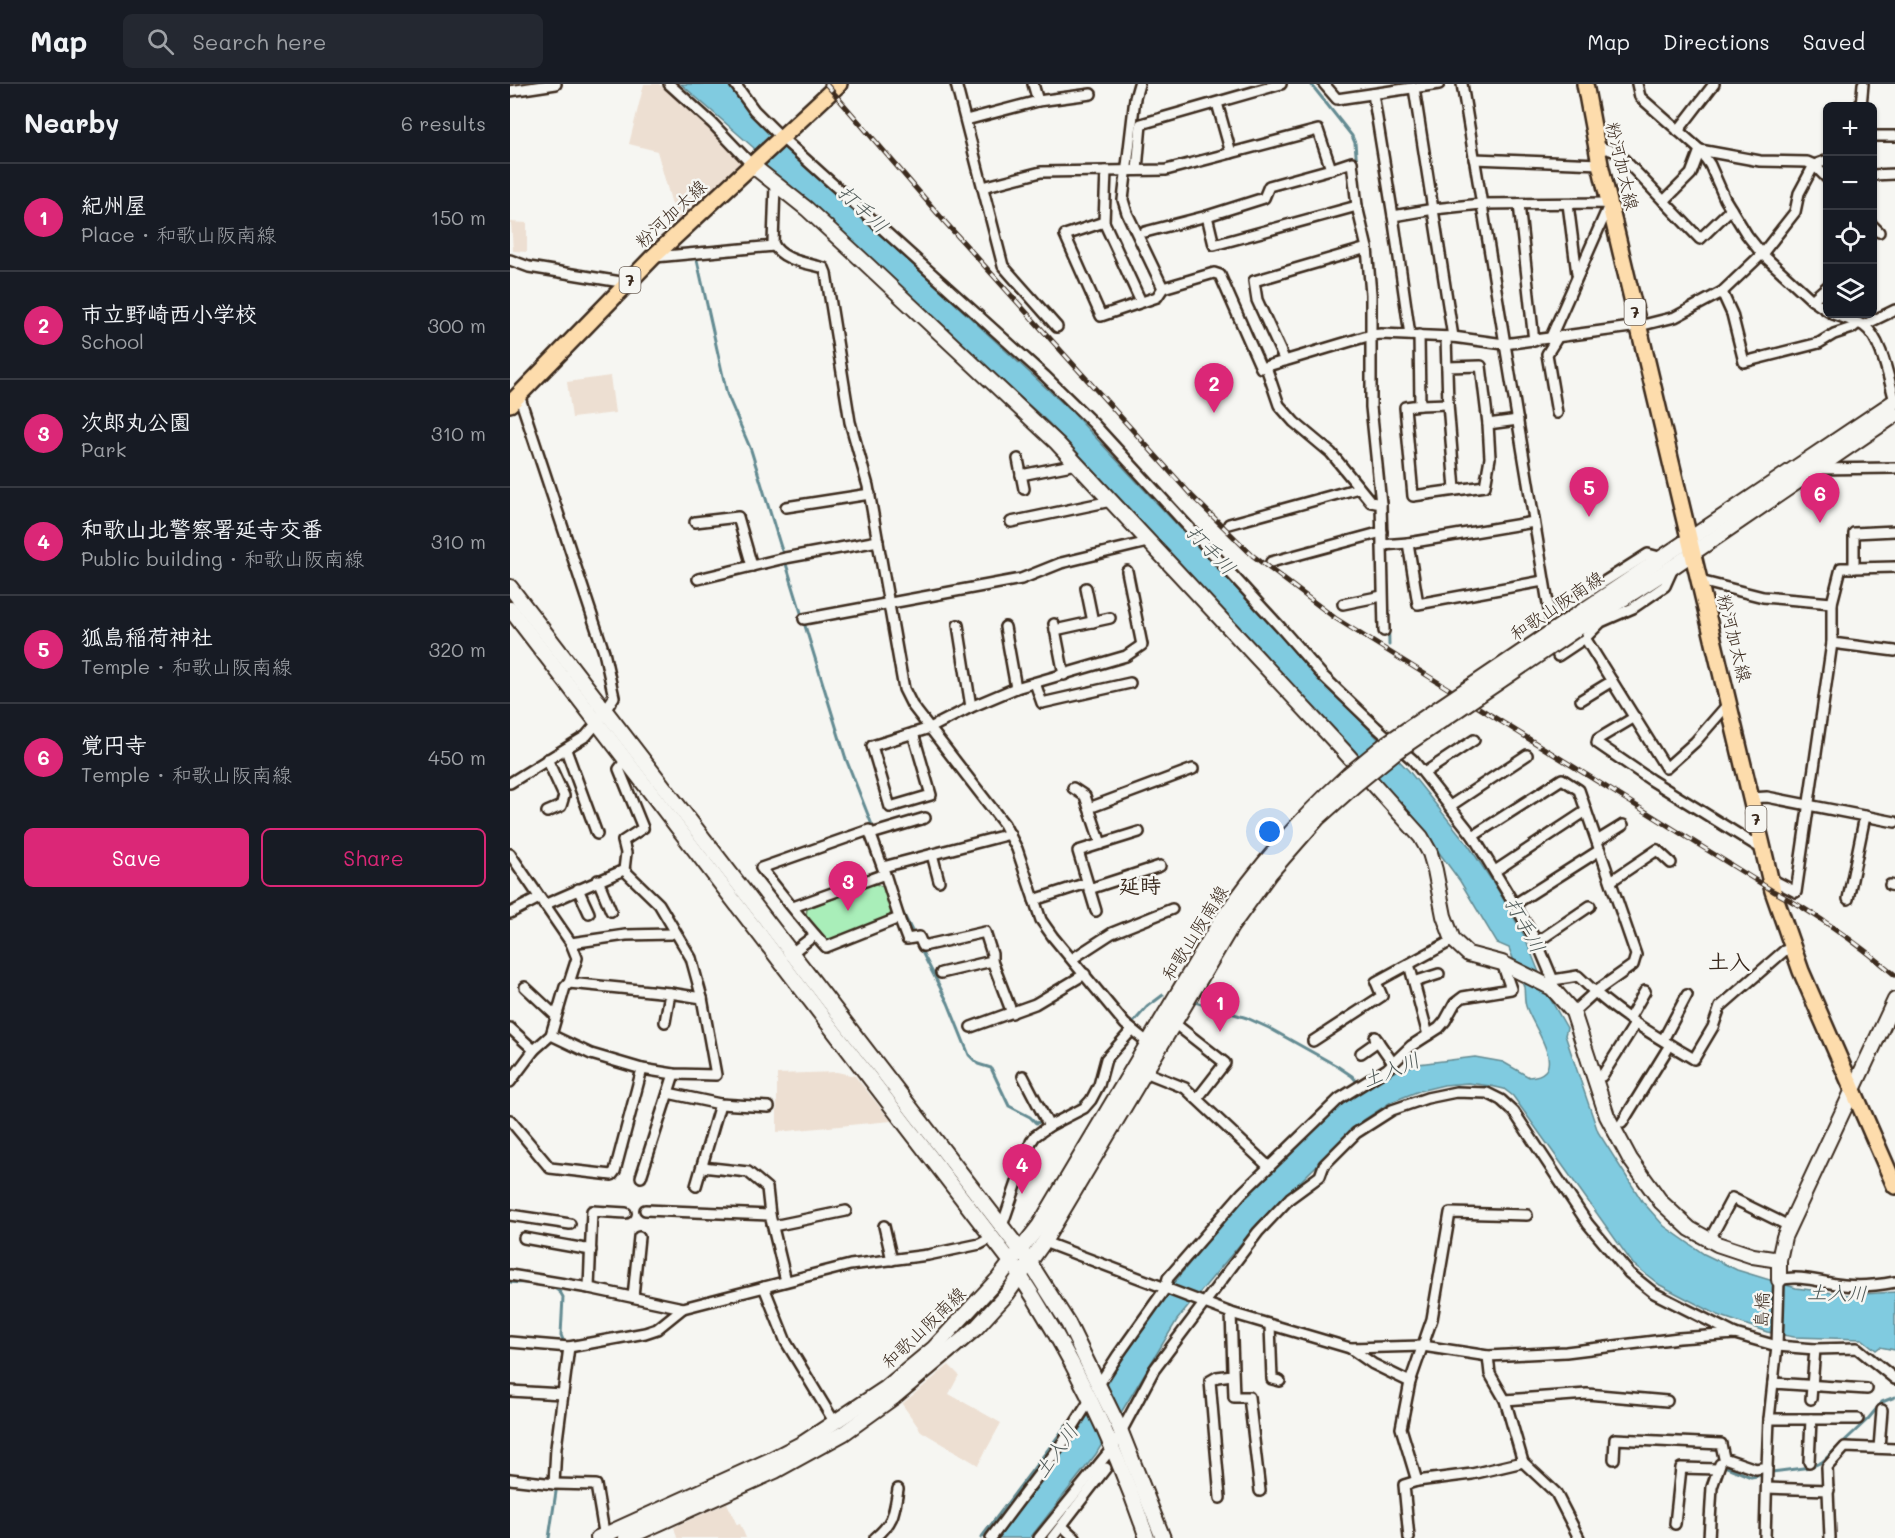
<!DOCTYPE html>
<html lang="en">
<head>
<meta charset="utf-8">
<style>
	:root { --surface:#171b24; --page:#242831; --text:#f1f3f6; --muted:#9ea1a6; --line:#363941; --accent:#db2777 }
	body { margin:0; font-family:Mali,"Klee One",sans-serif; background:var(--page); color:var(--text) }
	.controls { position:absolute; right:18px; top:18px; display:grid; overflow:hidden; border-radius:9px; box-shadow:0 2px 4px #0004 }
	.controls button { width:54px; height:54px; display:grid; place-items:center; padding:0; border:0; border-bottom:2px solid var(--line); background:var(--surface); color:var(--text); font:30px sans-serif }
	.you { position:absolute; left:760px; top:748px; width:21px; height:21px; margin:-15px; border:4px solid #fff; border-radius:50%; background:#1a73e8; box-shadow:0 0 0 9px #1a73e833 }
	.badge { display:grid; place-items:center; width:39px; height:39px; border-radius:50%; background:var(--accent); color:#fff; font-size:20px; font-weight:700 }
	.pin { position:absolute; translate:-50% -50px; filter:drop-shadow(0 2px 3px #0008) }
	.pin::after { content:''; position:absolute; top:32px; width:21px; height:18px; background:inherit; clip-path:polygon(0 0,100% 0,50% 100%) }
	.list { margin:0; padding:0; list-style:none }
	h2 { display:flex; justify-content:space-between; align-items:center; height:78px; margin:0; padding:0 24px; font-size:26px }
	h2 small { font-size:20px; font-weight:400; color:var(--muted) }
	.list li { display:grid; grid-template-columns:39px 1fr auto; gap:18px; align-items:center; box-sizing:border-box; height:108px; padding:0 24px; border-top:2px solid var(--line) }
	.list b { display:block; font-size:22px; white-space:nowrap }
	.list p { margin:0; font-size:20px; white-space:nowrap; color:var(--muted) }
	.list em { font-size:20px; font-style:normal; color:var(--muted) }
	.actions { display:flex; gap:12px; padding:18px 24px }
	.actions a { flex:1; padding:14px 0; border:2px solid var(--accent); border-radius:9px; text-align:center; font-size:21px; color:var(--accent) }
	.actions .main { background:var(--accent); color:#fff }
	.icon { flex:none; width:33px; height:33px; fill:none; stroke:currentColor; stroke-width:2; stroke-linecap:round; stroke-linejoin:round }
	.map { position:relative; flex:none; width:1385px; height:1454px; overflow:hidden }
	header { display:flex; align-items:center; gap:36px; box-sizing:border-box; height:84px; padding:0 30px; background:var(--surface); border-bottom:2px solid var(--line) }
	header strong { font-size:28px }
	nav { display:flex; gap:33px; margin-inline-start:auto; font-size:21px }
	.search { width:420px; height:54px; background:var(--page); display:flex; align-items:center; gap:15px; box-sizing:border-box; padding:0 21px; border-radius:9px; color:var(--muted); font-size:22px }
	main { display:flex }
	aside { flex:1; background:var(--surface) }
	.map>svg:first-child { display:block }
	.built { fill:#eddfd2 }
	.green { fill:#a9eeb9; stroke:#728c6c; stroke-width:1.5 }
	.water { fill:#80cbe0; stroke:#648b92; stroke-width:1.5 }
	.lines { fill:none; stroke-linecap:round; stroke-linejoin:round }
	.stream { stroke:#648b92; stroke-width:3 }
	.street-casing { stroke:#3b2a1e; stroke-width:14 }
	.secondary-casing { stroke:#3b2a1e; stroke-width:18 }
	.primary-casing { stroke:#3b2a1e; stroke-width:20 }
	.street { stroke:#f6f6f2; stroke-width:9 }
	.secondary { stroke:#f6f6f2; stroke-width:14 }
	.primary { stroke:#fddcac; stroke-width:15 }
	.rail-casing { stroke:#3b2a1e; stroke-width:5 }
	.rail { stroke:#f6f6f2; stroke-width:3; stroke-dasharray:9; stroke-linecap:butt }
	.secondary-bridge-casing { stroke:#3b2a1e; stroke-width:18; stroke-linecap:butt }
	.secondary-bridge { stroke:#f6f6f2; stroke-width:14 }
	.labels { text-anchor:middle; stroke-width:5; stroke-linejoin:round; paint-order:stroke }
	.shield { fill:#f6f6f2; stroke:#73675e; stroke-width:1.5 }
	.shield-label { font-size:16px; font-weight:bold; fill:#3b2a1e }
	.street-label { font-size:18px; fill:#3b2a1e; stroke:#f6f6f2 }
	.water-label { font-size:20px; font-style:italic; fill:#505a58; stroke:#f6f6f2 }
	.quarter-label { font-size:21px; font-weight:bold; fill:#3b2a1e; stroke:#f6f6f2 }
</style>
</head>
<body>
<header>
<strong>Map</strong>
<div class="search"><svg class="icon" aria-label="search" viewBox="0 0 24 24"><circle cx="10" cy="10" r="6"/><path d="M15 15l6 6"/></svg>Search here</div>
<nav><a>Map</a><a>Directions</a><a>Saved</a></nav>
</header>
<main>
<aside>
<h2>Nearby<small>6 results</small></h2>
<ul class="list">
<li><span class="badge">1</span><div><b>紀州屋</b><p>Place · 和歌山阪南線</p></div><em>150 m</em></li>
<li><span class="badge">2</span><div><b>市立野崎西小学校</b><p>School</p></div><em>300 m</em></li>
<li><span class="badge">3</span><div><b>次郎丸公園</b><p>Park</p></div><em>310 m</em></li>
<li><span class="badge">4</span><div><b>和歌山北警察署延寺交番</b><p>Public building · 和歌山阪南線</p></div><em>310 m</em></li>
<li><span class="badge">5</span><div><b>狐島稲荷神社</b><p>Temple · 和歌山阪南線</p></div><em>320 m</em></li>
<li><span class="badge">6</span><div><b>覚円寺</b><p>Temple · 和歌山阪南線</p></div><em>450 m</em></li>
</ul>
<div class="actions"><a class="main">Save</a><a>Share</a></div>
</aside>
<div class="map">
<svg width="1385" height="1454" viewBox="0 0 1385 1454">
	<rect width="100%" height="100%" fill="#f6f6f2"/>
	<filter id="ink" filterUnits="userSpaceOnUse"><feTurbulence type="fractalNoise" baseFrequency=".0167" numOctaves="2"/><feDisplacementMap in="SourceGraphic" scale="12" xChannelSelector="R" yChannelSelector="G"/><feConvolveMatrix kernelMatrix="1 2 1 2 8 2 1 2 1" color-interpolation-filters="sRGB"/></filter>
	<g filter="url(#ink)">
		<g class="built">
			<polygon points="134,0 149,0 236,78 168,142 147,67 119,60"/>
			<polygon points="1,138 17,139 17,168 3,167"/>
			<polygon points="100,292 105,329 62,334 57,298"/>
			<polygon points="327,988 345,992 381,1037 267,1048 267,990"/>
			<polygon points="439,1281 449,1291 439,1310 491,1339 468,1381 411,1347 392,1320"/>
			<polygon points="217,1419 227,1441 230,1440 236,1454 167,1454 164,1443"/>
		</g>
		<polygon class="green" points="364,799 373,803 381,828 378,835 319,856 314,855 296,832 297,825"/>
		<path class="water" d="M171,0h50l6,12 12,16 53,50 268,248 261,280 78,81 60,75 29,44 26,45 24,60 19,33 -2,7 33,97 44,69 22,25 40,28 33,16 59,18 52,7 47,-3v58l-15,-3 -4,3 -14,-11 -68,-2 -27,-5 -49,-17 -58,-30 -27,-21 -120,-168 -9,-7 -13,-3 -23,-3 -24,2 -25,6 -28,11 -29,19 -105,103 -80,96 -81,134 -66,84h-33l77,-100 82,-133 85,-106 28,-25 54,-56 37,-29 31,-16 27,-9 57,-7 28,5 26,15c43,-3 2,-52 -3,-71 -2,-6 -1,-13 -2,-19 -3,-13 -11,-27 -15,-39l-12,-5 -37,-62 -42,-57 -369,-401 -295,-266v-9z"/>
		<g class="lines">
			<g class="stream">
				<polyline points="801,0 842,52 845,59 847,82"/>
				<polyline points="850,110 857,145"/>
				<polyline points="187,176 217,310 241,366 336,675 364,746"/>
				<polyline points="865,310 869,354"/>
				<polyline points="878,519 879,561"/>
				<polyline points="389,821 405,853"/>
				<polyline points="410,864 438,919 459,971 468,980 481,984 499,1022 520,1033 526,1039 546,1034"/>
				<polyline points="685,918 737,934 759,944 827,982 842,992 850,1001"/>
				<polyline points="621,941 637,923 653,911"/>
				<polyline points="587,990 591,976"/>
				<polyline points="565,1024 578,1012"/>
				<path d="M0,1198c15,2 47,-1 53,15l-2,38 2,5 4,3"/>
				<polyline points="1217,1383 1241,1393 1252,1391"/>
				<polyline points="1262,1388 1301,1383 1312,1378 1358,1335 1372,1318 1385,1313"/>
				<polyline points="39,1454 47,1401"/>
				<polyline points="471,1454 556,1342"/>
			</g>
			<defs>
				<g id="street">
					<polyline points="159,0 202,39 243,82"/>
					<polyline points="225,0 244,26 272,54 535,292 584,340 771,544 813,592 866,643 903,676 963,752 1027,858 1043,896"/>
					<polyline points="446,0 493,182 547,243"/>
					<polyline points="523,0 528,17 581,10"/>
					<polyline points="629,0 625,14 613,116 617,129 653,204 704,189 710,191 751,284 861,251 861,210 857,164 744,197 747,216 775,277"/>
					<polyline points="814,0 827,15 929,0"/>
					<polyline points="952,0 1040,532"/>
					<polyline points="1127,0 1130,13 1190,66 1200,81 1215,115 1237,151 1252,170 1302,216 1318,227"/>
					<polyline points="904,4 943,253"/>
					<polyline points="0,7 46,0"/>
					<polyline points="863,10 883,132 900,251"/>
					<polyline points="1351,22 1353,0"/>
					<polyline points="456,36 528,17"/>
					<polyline points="1168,47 1204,0"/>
					<polyline points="1362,52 1385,52"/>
					<polyline points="1086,62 1107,68 1190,155 1221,125"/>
					<polyline points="964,75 1090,80"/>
					<polyline points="821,85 842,78 847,122 857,164"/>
					<polyline points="627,86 631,40 771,0"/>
					<polyline points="596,87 656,86 721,69 707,19"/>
					<polyline points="1362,91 1385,90"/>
					<path d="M265,101l-2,58c7,17 34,20 51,25l2,5 24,149 18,64 36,203 8,16 92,119 13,25 24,71 12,17 72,87 26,21"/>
					<polyline points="473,103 531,88 596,87 594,138 631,218"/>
					<polyline points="1154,117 1181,90 1190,66 1250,77 1297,78 1304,81 1318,95"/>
					<polyline points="1009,120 1024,257"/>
					<polyline points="1058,120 1067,190"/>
					<polyline points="697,132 754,114 759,102 821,85 808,46 721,69"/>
					<polyline points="883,132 924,125 971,120 1100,119 1040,255"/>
					<polyline points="594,138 555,151 591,232 647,213 653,204"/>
					<polyline points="1362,141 1369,148"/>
					<polyline points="635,148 697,132 704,161 847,122"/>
					<polyline points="145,173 264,162"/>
					<polyline points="0,176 19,183 117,199"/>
					<polyline points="1212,208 1222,230 1234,278 1309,259 1324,250 1342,244 1347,240"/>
					<polyline points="1302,216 1318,202"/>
					<path d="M1323,230c8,3 26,8 31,12 18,12 25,55 31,75"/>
					<polyline points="1354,241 1385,226"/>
					<polyline points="909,251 910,321 895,323 903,412 975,402 980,374 978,340"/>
					<polyline points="1047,254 1037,270 1047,329"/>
					<polyline points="756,283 769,321 784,338 821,369 861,418 871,420 872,461 898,459"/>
					<polyline points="937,283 971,282 978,340 1008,336"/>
					<polyline points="938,320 945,405"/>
					<polyline points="910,321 938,320 936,253"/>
					<polyline points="508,375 514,405"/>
					<polyline points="1306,385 1385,384"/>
					<polyline points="511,391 567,380"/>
					<polyline points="871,420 861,323 861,251 871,250 943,253 994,260 1129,242 1165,233 1212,208 1252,170 1285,128 1289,109 1304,81 1318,76"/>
					<polyline points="276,423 360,410"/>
					<polyline points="185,438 228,433 242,482"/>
					<polyline points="501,438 601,417"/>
					<polyline points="1024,438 898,459 908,520 1033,497"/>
					<polyline points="719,440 849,404"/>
					<polyline points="1385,447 1344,449 1344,484 1385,483"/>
					<polyline points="872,461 874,547"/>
					<polyline points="761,478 872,448"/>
					<polyline points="188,495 275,474 368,457"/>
					<polyline points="1190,497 1253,513 1322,519"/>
					<polyline points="576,504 583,538"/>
					<polyline points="833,520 872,512"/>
					<polyline points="294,535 511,495 551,479 638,458"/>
					<polyline points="1041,538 1040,532 1138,470 1153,474"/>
					<polyline points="544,540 554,591"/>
					<polyline points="545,546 600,534"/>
					<polyline points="1044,554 1048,572 1075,554 1091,538 1123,524 1155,502 1164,482"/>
					<polyline points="1075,554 1156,684 1185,658 1219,619"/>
					<polyline points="1322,559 1385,567"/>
					<polyline points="525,599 532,619 620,599"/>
					<polyline points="506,604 616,572 632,561 617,487"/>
					<polyline points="1071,616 1102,597"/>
					<polyline points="461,623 506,604 495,543"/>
					<polyline points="1125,633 1088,655 1087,659 1141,696 1252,765"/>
					<polyline points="403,649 421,711 380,723 362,662 420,644 461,623 448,541"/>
					<polyline points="56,666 87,750"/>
					<polyline points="37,675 54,712 51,722 37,728"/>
					<polyline points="116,676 109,685 133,744 113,757 116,769 114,786 149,820 181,874 192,914 160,909"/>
					<polyline points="914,689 964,656"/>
					<polyline points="0,699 76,652 87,639 104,613 94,568 9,311"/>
					<polyline points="563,704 575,712 591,760"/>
					<polyline points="1241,714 1257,713 1385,738"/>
					<polyline points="940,722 1017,671"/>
					<polyline points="579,724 683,685"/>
					<polyline points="361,750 415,734"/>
					<polyline points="963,752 1052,695 1069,706 1126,871 1123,881 1085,908 1068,892 1043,896 1043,902"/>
					<polyline points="1087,757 1113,741"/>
					<polyline points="0,770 61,859 67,874 59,899 55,903 41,951 24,966 0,998"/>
					<polyline points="422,770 429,797"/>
					<polyline points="373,783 500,750"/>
					<polyline points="985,787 1076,727"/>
					<polyline points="1261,795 1286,808 1322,559 1322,519 1331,484 1344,484"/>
					<polyline points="88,796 101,827"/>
					<polyline points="1101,797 1147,766 1161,779"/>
					<polyline points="1380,801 1385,802"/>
					<polyline points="68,805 79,829"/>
					<polyline points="579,805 650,782"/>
					<polyline points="1338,815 1355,732"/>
					<polyline points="524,816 577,799"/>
					<polyline points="1005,820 1090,766"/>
					<polyline points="34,821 114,786"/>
					<path d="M283,823l92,-33 14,44 -73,29c-23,-25 -44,-52 -65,-79l108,-38 16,44"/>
					<polyline points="586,827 568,767 629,748"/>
					<polyline points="0,829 29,814"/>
					<polyline points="389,834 397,855 409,853 413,862 475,848 482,870 482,877 431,889"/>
					<polyline points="1027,858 1080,822"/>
					<polyline points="61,859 116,851 161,850"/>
					<polyline points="279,871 305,851"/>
					<polyline points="562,875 602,849 662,825"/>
					<polyline points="482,877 502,929"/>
					<polyline points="899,880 918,951"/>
					<polyline points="904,898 929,890"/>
					<polyline points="59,899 160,909 155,938"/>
					<polyline points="15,903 46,932"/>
					<path d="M1063,928l22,-20c30,27 65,47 99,67l19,-32 7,-20 64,-56 8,-3"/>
					<polyline points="1119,935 1135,907"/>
					<polyline points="664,939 715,979 687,1015"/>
					<polyline points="461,943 525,920 575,890"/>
					<polyline points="0,944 24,966"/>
					<polyline points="865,953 883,979"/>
					<polyline points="1153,956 1177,911"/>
					<polyline points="803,957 872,912 866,898 943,856"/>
					<polyline points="851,969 868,957"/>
					<polyline points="132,985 164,990 206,991 192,914"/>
					<polyline points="635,988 675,1004 759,1083"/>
					<polyline points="513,992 539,1042 574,1024 581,1016 589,1001 596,975 622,946"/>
					<polyline points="1092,992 1125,940"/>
					<polyline points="158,1009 210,1020 259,1023"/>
					<polyline points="0,1036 40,1084 102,1091 105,1087 132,985 81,970 41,951"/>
					<polyline points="1112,1039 1160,961"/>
					<polyline points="192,1083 238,1088 257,1104 260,1131"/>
					<polyline points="131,1093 164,990"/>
					<polyline points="186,1102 210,1020"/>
					<polyline points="135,1126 260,1131 276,1197"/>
					<polyline points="0,1131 60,1140"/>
					<polyline points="263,1142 336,1127"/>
					<polyline points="374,1142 382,1176"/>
					<polyline points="492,1142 521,1058 525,1052 539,1042"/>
					<polyline points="14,1154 81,1166"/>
					<polyline points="1200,1155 1222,1114 1279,1142"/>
					<polyline points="534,1158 721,1229 840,1264 913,1262 978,1272 1056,1268 1169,1254 1225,1250 1267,1262 1305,1265 1347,1264 1385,1295"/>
					<polyline points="0,1191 79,1204 173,1224 340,1181 418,1171 470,1160 483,1153"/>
					<polyline points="254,1203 276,1258 325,1339"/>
					<polyline points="79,1204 82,1127 116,1129"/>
					<polyline points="123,1213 129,1153"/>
					<polyline points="721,1229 724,1313 739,1313 750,1407"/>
					<polyline points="760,1241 762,1295 770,1297"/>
					<polyline points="0,1258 59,1263 135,1249 147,1245 173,1224"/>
					<polyline points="840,1264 863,1280 900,1298"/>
					<polyline points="978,1272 980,1290 995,1316 1013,1378 1046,1409 1069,1454"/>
					<polyline points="1263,1299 1357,1305"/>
					<polyline points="588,1302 608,1271 655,1205 658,1194 732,1109 829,1015 877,985 901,962 929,944 935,937 945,919 953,913 1001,905 992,879"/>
					<polyline points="0,1307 52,1310"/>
					<polyline points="1301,1315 1305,1265"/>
					<polyline points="995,1316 1077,1310 1157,1317"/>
					<path d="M1348,1335h-89l8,-73 2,-66c22,-6 43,3 65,5 16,2 35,0 51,-3"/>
					<polyline points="1369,1364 1372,1326"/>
					<polyline points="1104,1375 1105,1355 1211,1360 1214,1374 1246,1385 1257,1383 1259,1335"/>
					<polyline points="1299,1378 1301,1335"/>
					<polyline points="0,1395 44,1400 46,1364 59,1263"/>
					<polyline points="907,1397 891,1344 900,1298 922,1235 940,1129 1017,1131"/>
					<polyline points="44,1400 86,1401 95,1454"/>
					<polyline points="1257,1404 1319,1406"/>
					<polyline points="710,1414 700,1297 707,1293 722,1291"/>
					<polyline points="1165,1440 1171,1384 1207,1385"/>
					<polyline points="552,1442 565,1454"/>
					<path d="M365,1454c19,-16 19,-25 23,-49"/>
					<polyline points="481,1454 554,1357 580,1316"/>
					<polyline points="529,1454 603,1363 644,1286 748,1148 780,1114 810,1092 814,1081 846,1049 882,1026 917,1014 946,1008 977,1009 991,1016 1004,1028 1078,1140 1119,1189 1144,1209 1225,1250"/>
					<polyline points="542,1454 596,1384"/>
					<polyline points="899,1454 894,1401 907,1397 962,1390 1013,1378"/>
					<polyline points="1199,1454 1202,1403 1210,1380"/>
					<polyline points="1255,1454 1257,1383"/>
					<polyline points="1320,1454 1317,1383 1335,1363 1385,1365"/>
				</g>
				<g id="secondary">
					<polyline points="243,82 297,125 350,174 547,359 833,666 911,753 920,769 925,786 934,832 943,856 958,870 992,879 1042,904 1063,928 1097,1032 1120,1075 1151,1118 1180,1145 1207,1160 1243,1172 1269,1176"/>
					<polyline points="0,503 520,1179 558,1239 609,1343 653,1454"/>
					<path d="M0,525l501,653c58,86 103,179 136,276"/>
					<polyline points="1062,534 1385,317"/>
					<polyline points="1068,544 1164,482 1385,331"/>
					<polyline points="1269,1196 1269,1176 1274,1153 1385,916"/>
					<path d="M88,1454l170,-77 35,-18 83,-55 47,-39 65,-70 41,-53 180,-302c39,-57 78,-102 129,-149"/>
					<polyline points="116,1454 265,1387 334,1349 384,1313 466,1244 497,1210 534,1158 721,843 760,789 808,734 846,700"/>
				</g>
				<g id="primary">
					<polyline points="1075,0 1090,80 1263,807 1291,887 1385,1102"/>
					<polyline points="0,320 143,173 329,0"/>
				</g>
			</defs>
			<use href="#street" class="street-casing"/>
			<use href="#secondary" class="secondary-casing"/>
			<use href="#primary" class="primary-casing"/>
			<use href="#street" class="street"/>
			<use href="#secondary" class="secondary"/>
			<use href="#primary" class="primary"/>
			<defs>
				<path id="rail" d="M316,0l119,138 247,274 60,59 83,63 438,273c46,24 83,51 122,84"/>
			</defs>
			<use href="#rail" class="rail-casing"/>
			<use href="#rail" class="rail"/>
			<defs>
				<g id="secondary-bridge">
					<polyline points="838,691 877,659 1062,534"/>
					<polyline points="846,700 884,669 1068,544"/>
				</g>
			</defs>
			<use href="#secondary-bridge" class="secondary-bridge-casing"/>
			<use href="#secondary-bridge" class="secondary-bridge"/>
		</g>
	</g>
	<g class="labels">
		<g class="shield">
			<rect x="109.5" y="183" width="21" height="26" rx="4.5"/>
			<rect x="1114.5" y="215" width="21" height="26" rx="4.5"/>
			<rect x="1235.5" y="722" width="21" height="26" rx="4.5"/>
		</g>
		<g class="shield-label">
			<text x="120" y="202">7</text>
			<text x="1125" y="234">7</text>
			<text x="1246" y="741">7</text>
		</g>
		<g class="street-label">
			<text transform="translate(1112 82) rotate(77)" y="6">粉河加太線</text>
			<text transform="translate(161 130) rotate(-43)" y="6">粉河加太線</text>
			<text transform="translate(1047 522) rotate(-34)" y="6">和歌山阪南線</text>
			<text transform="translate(1224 554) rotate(76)" y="6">粉河加太線</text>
			<text transform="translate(685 849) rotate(-58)" y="6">和歌山阪南線</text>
			<text transform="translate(1252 1226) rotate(-88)" y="6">島橋</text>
			<text transform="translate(414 1244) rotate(-44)" y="6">和歌山阪南線</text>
		</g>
		<g class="water-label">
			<text transform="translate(353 125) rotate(43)" y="7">打手川</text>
			<text transform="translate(701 466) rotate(46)" y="7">打手川</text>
			<text transform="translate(1015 841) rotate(61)" y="7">打手川</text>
			<text transform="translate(881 986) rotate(-22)" y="7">土入川</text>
			<text transform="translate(1327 1209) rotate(2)" y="7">土入川</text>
			<text transform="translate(546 1367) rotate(-54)" y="7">土入川</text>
		</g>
		<g class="quarter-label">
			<text x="630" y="809">延時</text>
			<text x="1219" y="885">土入</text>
		</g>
	</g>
</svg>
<div class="controls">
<button>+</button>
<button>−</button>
<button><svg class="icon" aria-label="locate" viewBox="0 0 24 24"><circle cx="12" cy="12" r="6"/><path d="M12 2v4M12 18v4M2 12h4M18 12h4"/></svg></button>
<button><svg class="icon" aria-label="layers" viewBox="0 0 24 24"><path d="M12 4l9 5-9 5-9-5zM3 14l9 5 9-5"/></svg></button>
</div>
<div class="you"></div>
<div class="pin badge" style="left:710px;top:948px">1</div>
<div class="pin badge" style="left:704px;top:329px">2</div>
<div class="pin badge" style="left:338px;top:827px">3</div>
<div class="pin badge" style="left:512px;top:1110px">4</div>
<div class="pin badge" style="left:1079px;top:433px">5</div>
<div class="pin badge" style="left:1310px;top:439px">6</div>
</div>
</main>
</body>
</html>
